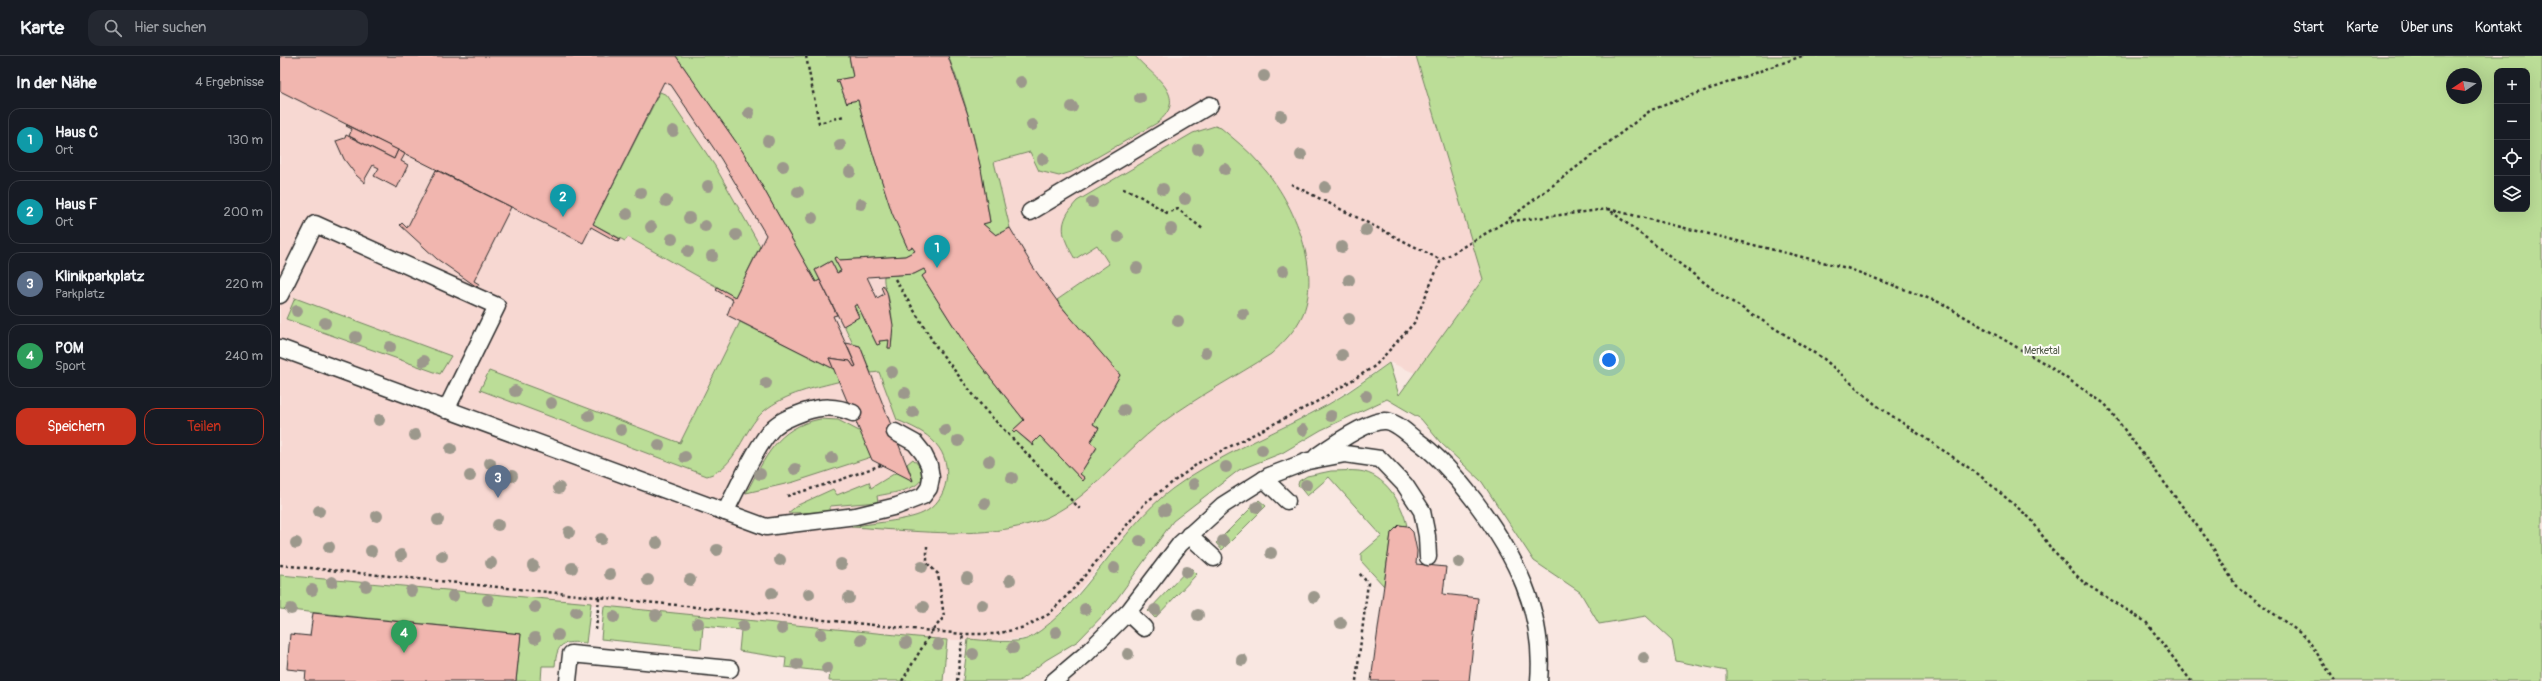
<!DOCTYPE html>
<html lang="de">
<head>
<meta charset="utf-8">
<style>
	:root { --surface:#171b24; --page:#242831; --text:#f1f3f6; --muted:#9ea1a6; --line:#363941; --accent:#c8321e }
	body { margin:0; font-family:Pangolin,sans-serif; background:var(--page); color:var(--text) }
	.controls { position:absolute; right:12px; top:12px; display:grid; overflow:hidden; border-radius:8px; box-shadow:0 4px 16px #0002 }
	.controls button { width:36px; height:36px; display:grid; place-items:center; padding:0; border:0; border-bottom:1px solid var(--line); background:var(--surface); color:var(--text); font:20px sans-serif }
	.compass { position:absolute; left:2166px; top:12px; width:36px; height:36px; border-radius:50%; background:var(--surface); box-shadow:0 4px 16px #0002; rotate:258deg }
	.you { position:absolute; left:1329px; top:304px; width:14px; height:14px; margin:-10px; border:3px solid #fff; border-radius:50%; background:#1a73e8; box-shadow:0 0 0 6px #1a73e833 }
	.badge { display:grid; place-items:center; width:26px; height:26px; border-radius:50%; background:var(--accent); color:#fff; font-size:13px; font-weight:700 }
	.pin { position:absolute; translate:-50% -33px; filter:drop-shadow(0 1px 2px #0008) }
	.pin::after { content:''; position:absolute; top:21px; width:14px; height:12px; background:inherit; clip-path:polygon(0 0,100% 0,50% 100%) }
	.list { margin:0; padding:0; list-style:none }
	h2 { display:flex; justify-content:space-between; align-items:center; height:52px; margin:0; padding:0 16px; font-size:17px }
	h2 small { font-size:13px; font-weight:400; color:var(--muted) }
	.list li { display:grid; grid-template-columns:26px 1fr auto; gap:12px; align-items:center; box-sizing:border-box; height:64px; margin:0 8px 8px; padding:0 8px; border:1px solid var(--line); border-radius:12px }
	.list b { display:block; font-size:15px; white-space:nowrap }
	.list p { margin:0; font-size:13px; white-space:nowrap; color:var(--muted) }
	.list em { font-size:13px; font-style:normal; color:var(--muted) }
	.actions { display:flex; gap:8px; padding:12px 16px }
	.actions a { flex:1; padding:9px 0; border:1px solid var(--accent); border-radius:12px; text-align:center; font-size:14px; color:var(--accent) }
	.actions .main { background:var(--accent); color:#fff }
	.icon { flex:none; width:22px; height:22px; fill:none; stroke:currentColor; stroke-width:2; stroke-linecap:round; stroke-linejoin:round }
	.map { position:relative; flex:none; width:2262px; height:625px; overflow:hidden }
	header { display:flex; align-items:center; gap:24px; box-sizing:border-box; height:56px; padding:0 20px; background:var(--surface); border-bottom:1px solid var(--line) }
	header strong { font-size:19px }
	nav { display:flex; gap:22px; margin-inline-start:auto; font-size:14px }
	.search { width:280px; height:36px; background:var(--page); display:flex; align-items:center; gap:10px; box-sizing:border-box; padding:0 14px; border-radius:12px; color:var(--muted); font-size:15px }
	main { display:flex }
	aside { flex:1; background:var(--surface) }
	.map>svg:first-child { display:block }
	.built { fill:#f7d8d2 }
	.green { fill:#bbdd97; stroke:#738461; fill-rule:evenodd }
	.building { fill:#f1b6af; stroke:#2b2b2b }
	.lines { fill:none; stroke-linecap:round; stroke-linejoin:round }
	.service-casing { stroke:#2b2b2b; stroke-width:19 }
	.path { stroke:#2b2b2b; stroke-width:2.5; stroke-dasharray:3 3; stroke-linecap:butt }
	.service { stroke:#fdfcf7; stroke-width:16 }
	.tree { fill:#9c988c }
	.labels { text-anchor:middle; stroke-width:4; stroke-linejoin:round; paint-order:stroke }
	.park-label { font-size:10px; fill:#4f5846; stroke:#fdfcf7 }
</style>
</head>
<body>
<header>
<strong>Karte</strong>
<div class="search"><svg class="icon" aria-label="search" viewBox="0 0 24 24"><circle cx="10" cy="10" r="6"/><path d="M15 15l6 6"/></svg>Hier suchen</div>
<nav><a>Start</a><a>Karte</a><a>Über uns</a><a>Kontakt</a></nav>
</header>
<main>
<aside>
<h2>In der Nähe<small>4 Ergebnisse</small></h2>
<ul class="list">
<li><span class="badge" style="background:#0f9aa8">1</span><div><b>Haus C</b><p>Ort</p></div><em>130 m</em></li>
<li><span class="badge" style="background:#0f9aa8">2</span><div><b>Haus F</b><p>Ort</p></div><em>200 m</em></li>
<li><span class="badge" style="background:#5c6f8a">3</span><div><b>Klinikparkplatz</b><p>Parkplatz</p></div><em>220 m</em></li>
<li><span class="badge" style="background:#2e9e5b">4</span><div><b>POM</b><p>Sport</p></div><em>240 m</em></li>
</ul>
<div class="actions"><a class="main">Speichern</a><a>Teilen</a></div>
</aside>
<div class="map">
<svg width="2262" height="625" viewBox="0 0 2262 625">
	<rect width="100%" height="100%" fill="#f9e7e1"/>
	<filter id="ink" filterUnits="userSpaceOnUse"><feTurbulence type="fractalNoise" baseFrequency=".025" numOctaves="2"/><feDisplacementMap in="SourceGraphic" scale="8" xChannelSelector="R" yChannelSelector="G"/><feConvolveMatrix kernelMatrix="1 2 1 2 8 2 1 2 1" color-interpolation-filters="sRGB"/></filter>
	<g filter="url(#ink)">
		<polygon class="built" points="0,0 1136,0 1203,222 1135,317 1109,306 1049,347 927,410 890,433 843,482 772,566 748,582 724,584 666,584 0,518"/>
		<g class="green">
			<path d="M396,0h173l4,21 -16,3v3l2,-1 8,22 1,-2 10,-2c13,51 29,100 50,149l4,-2 3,4 -10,5 -66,4 -2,-3 -3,2 7,12 -4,2 -6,-12 -16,9 5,10 -4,2 -73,-130z"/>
			<path d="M668,0h187c17,20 56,40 22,67l-86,49 -12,4 -20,-5 -9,-19 -36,10 16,66 -14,7 -13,-11 7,-2c-9,-56 -20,-113 -42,-166z"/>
			<path d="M1136,0h1126v625h-815v-10l-51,-10 -4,-21 -26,-24 -47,8 -19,-32 -46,-31 -52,-79 -42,-40 -19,-23 -34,-20 -66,31 -39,23 -43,17 -66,51 -62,86 -33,34 -32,19 -27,21h-56l5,-42c15,1 50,6 63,-2 54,-33 88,-108 141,-148 48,-36 105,-56 157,-85 21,-12 40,-27 60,-41l10,32 84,-116zM2217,15h30v138h-30zM2172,18h24v24h-24z"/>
			<polygon points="380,36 387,39 435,110 480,190 455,241 348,181 345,185 313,168"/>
			<path d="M935,70l6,2c13,11 27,22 38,35 33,35 63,104 44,151 -7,16 -20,29 -32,40 -36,23 -74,43 -108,68 -45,33 -78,86 -134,102 -56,16 -120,6 -178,3 19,-4 56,-6 72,-14 26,-12 31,-49 13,-69 -10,-12 -25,-18 -39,-24l-18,-48 -8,1 -11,-27 -7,-2 -9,-19 15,-8 -5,-11 3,-2 20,41 2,-4 10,-1 -1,8h3c2,-17 2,-31 -2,-48 -2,-9 -6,-15 -5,-24l30,-2 10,-5 2,4 -4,3 48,76 54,68 -12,11h4l17,15v-3l7,-7 43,45 2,-3 -5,-4 17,-26 -7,-6 9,-14 -6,-4 27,-49 -31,-33 -32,-42 52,-36 -12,-19 -22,14c-14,-24 -18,-36 2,-58l116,-68z"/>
			<polygon points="15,242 171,300 160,318 6,263"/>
			<path d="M460,266l94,47 7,12c-27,7 -55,12 -77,30 -22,19 -27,57 -57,65l-227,-86 9,-19 191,72z"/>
			<path d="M540,363l18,1 23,12 10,25 -77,25 -48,11c20,-36 30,-65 74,-74z"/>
			<path d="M633,403c29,29 -18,33 -36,37l1,6 -48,4v6l-42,1 10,-8 35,-16 4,6 32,-13 2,6 26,-16 16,8 -6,-16z"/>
			<path d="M1051,415c9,0 19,-1 28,0 26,3 43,32 48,55l-8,-1 -8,8 -7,53 -23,-25v-7l21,-18 -53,-59 -22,19 -9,-11 1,-4 8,-5z"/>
			<polygon points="979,444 986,450 942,494 936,487"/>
			<polygon points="910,511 917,518 875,562 868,555"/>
			<path d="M0,519l311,28 -5,40c-23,-2 -29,-1 -31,23h-13l-1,15h-25l5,-47 -241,-25z"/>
			<polygon points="324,550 667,584 663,625 549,625 550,616 505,611 506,602 459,595 461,574 423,570 421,593 321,583"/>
		</g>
		<g class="building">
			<polygon points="0,0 396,0 463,96 536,226 540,224 557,259 553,260 576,310 574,311 570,305 549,302 554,313 447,259 453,244 436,234 437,231 455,241 486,179 441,103 391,29 384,26 313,168 340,183 338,186 311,171 303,187 0,35"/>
			<polygon points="569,0 668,0 688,59 701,113 710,166 703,168 716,179 730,172 753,211 780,249 840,319 813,368 819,372 810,386 817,391 800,418 805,422 803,425 760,380 753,387 754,390 736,375 734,377 732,375 744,364 690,296 642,220 646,217 644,213 634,218 587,221 597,242 604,238 601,231 603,229 607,236 613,269 611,292 608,292 609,284 599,285 600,288 597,289 577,248 574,250 579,261 563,270 535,214 551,205 557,217 561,215 554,202 557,201 559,204 625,200 635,195 632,191 628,193 612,157 588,82 578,44 568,46 567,48 559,26 557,27 556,24 573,21"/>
			<polygon points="67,69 118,94 114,103 69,80 72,73 66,70"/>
			<polygon points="66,79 114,103 118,94 125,98 121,105 128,109 117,132 94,120 99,112 93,109 85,123 85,127 76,119 64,103 56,85 65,82"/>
			<polygon points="156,114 231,151 194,225 199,228 197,231 157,203 120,169 122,167 127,172"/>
			<polygon points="566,287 580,290 633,425 592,404 549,302 570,305 574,311 576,310"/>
			<polygon points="1119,469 1127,470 1133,476 1137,495 1136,508 1166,511 1163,538 1198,542 1189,625 1091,625 1111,477"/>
			<polygon points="33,557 241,578 236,625 25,625 26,615 7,613 10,578 30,580"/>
		</g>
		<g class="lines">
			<defs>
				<g id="service">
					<polyline points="750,156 930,49"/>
					<polyline points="0,239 35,168 217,250 166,354"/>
					<polyline points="0,292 486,471 576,460 617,450 643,440 649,432 651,422 649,409 643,397 635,387 615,376"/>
					<path d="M1037,400c14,-10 50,-35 67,-35 10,-1 23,12 31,18 23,16 42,39 59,61 41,55 71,111 65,181"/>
					<polyline points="984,423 1007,445"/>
					<path d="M445,456c13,-24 31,-67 49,-85 8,-7 19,-11 30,-15 18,-6 32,-6 49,1"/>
					<polyline points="909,479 934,502"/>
					<polyline points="848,557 864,572"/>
					<polyline points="288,625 291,598 450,613"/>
					<polyline points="774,625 806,598 849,555 900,488 943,449 989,420 1028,405 1065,398 1100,403 1125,429 1142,455 1147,480 1148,501"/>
				</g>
			</defs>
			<use href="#service" class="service-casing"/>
			<g class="path">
				<polyline points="526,0 539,67 564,60"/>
				<polyline points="1011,128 1161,204"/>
				<polyline points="843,133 853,136 887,157 898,153 924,174"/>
				<polyline points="1328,153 1567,212 1661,247 1764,307 1825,348 1930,487 1956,530 2027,582 2055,625"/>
				<polyline points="1225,166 1328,153 1438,237 1544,303 1596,349 1698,418 1751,463 1772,494 1804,527 1866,566 1911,625"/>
				<polyline points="615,223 655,289 705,354 800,453"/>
				<polyline points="507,440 560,424 601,409"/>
				<polyline points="0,509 683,578 716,578 745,571 769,558 796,530 866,446 920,406 1040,344 1095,310 1134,267 1161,204 1225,166 1371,54 1522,0"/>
				<polyline points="316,574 319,542"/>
				<polyline points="622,625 652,575 664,561 658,518 647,507 647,490"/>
				<polyline points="677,625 683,578"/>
				<polyline points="1076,625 1088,527 1079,517"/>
			</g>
			<use href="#service" class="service"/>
		</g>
		<g class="tree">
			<circle cx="984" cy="20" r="6"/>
			<circle cx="741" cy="26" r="6"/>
			<circle cx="860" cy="42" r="6"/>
			<circle cx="792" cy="51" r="6"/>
			<circle cx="469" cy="57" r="6"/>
			<circle cx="1001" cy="60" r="6"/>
			<circle cx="752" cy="69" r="6"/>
			<circle cx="393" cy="75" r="6"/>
			<circle cx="488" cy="85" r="6"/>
			<circle cx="560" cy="89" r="6"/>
			<circle cx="918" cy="93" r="6"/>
			<circle cx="1021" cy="99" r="6"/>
			<circle cx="763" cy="103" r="6"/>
			<circle cx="503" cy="110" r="6"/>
			<circle cx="945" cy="113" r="6"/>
			<circle cx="570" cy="116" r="6"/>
			<circle cx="428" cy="130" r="6"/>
			<circle cx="1045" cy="131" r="6"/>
			<circle cx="883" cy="133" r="6"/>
			<circle cx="518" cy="136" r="6"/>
			<circle cx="361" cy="137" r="6"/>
			<circle cx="905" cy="143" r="6"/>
			<circle cx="386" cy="145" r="6"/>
			<circle cx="812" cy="146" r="6"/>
			<circle cx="581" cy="148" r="6"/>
			<circle cx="347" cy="158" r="6"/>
			<circle cx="409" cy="162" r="6"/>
			<circle cx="532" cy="162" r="6"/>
			<circle cx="425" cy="170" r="6"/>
			<circle cx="371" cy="171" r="6"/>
			<circle cx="891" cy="173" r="6"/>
			<circle cx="1086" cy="174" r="6"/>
			<circle cx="456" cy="179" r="6"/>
			<circle cx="838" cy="181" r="6"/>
			<circle cx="392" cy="183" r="6"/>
			<circle cx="1062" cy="191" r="6"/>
			<circle cx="408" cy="195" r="6"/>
			<circle cx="432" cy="200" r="6"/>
			<circle cx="857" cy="212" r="6"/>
			<circle cx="1003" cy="215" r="6"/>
			<circle cx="1069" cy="224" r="6"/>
			<circle cx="17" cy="255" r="6"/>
			<circle cx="963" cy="258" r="6"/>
			<circle cx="1069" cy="263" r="6"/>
			<circle cx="898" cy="265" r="6"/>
			<circle cx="45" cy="267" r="6"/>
			<circle cx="76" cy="281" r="6"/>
			<circle cx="110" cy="291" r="6"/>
			<circle cx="926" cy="297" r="6"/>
			<circle cx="1062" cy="299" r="6"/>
			<circle cx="144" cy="305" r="6"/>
			<circle cx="612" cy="316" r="6"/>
			<circle cx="486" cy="327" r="6"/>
			<circle cx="235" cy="335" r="6"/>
			<circle cx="625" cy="337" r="6"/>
			<circle cx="1086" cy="340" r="6"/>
			<circle cx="271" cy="347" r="6"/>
			<circle cx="844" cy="354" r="6"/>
			<circle cx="633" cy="356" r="6"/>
			<circle cx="309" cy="360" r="6"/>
			<circle cx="1051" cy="360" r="6"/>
			<circle cx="99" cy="364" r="6"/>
			<circle cx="341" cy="374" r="6"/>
			<circle cx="665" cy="374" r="6"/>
			<circle cx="1023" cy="374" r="6"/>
			<circle cx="135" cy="379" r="6"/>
			<circle cx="678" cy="385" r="6"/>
			<circle cx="379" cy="389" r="6"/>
			<circle cx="171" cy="393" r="6"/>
			<circle cx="982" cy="394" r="6"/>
			<circle cx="405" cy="401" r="6"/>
			<circle cx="552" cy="402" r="6"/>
			<circle cx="709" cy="405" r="6"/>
			<circle cx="210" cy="407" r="6"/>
			<circle cx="946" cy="411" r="6"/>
			<circle cx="515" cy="413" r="6"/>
			<circle cx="480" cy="418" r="6"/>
			<circle cx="190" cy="420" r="6"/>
			<circle cx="232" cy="420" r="6"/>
			<circle cx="732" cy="422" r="6"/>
			<circle cx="914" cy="428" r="6"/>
			<circle cx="1026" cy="429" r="6"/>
			<circle cx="279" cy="432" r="6"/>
			<circle cx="705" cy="447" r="6"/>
			<circle cx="977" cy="451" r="6"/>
			<circle cx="885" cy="454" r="6"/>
			<circle cx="39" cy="455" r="6"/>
			<circle cx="97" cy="460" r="6"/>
			<circle cx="158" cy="464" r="6"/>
			<circle cx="218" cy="469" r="6"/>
			<circle cx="289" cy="476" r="6"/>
			<circle cx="321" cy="483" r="6"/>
			<circle cx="860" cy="485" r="6"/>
			<circle cx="943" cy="485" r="6"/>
			<circle cx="16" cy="487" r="6"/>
			<circle cx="377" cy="487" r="6"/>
			<circle cx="49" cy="491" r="6"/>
			<circle cx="437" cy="494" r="6"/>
			<circle cx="91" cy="495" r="6"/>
			<circle cx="991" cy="497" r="6"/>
			<circle cx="121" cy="499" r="6"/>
			<circle cx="162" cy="500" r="6"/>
			<circle cx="500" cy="504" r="6"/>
			<circle cx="1179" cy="506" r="6"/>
			<circle cx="211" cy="507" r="6"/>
			<circle cx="561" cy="508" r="6"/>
			<circle cx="253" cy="510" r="6"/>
			<circle cx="642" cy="511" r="6"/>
			<circle cx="292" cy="512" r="6"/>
			<circle cx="834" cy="512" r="6"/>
			<circle cx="907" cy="516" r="6"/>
			<circle cx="330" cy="518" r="6"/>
			<circle cx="687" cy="522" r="6"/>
			<circle cx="368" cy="524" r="6"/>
			<circle cx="410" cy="524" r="6"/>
			<circle cx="730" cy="524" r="6"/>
			<circle cx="52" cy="526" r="6"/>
			<circle cx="86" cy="530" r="6"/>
			<circle cx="32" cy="534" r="6"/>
			<circle cx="131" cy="535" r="6"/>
			<circle cx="492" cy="537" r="6"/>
			<circle cx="529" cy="538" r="6"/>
			<circle cx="173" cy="540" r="6"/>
			<circle cx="1034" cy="541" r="6"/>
			<circle cx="569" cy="542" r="6"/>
			<circle cx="208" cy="544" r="6"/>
			<circle cx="702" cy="549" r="6"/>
			<circle cx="255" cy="551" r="6"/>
			<circle cx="643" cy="551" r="6"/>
			<circle cx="11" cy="553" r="6"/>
			<circle cx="805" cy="553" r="6"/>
			<circle cx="875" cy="554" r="6"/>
			<circle cx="296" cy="556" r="6"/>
			<circle cx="376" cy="559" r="6"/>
			<circle cx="918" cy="559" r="6"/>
			<circle cx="334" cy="561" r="6"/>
			<circle cx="418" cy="567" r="6"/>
			<circle cx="1061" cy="567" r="6"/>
			<circle cx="463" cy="570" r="6"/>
			<circle cx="502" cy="573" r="6"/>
			<circle cx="776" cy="576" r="6"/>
			<circle cx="541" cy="578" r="6"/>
			<circle cx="278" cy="579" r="6"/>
			<circle cx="255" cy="582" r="6"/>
			<circle cx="581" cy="584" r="6"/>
			<circle cx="626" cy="587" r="6"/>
			<circle cx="658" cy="588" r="6"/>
			<circle cx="733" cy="592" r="6"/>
			<circle cx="693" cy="598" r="6"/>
			<circle cx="848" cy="598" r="6"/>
			<circle cx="1364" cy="602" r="6"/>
			<circle cx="962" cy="604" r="6"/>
			<circle cx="517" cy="608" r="6"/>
			<circle cx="547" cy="612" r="6"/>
		</g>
	</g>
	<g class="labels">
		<g class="park-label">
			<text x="1762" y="298">Merketal</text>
		</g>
	</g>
</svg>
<div class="controls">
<button>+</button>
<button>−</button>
<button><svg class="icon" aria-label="locate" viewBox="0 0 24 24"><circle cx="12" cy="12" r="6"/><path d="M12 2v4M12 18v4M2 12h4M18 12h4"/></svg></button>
<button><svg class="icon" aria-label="layers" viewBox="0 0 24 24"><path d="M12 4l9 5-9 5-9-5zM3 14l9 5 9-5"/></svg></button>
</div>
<svg class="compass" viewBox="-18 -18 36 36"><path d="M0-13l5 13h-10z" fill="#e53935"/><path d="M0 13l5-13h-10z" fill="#9ea1a6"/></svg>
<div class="you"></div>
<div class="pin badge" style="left:657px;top:212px;background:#0f9aa8">1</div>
<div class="pin badge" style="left:283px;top:161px;background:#0f9aa8">2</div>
<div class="pin badge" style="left:218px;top:442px;background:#5c6f8a">3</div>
<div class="pin badge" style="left:124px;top:597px;background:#2e9e5b">4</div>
</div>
</main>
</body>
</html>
